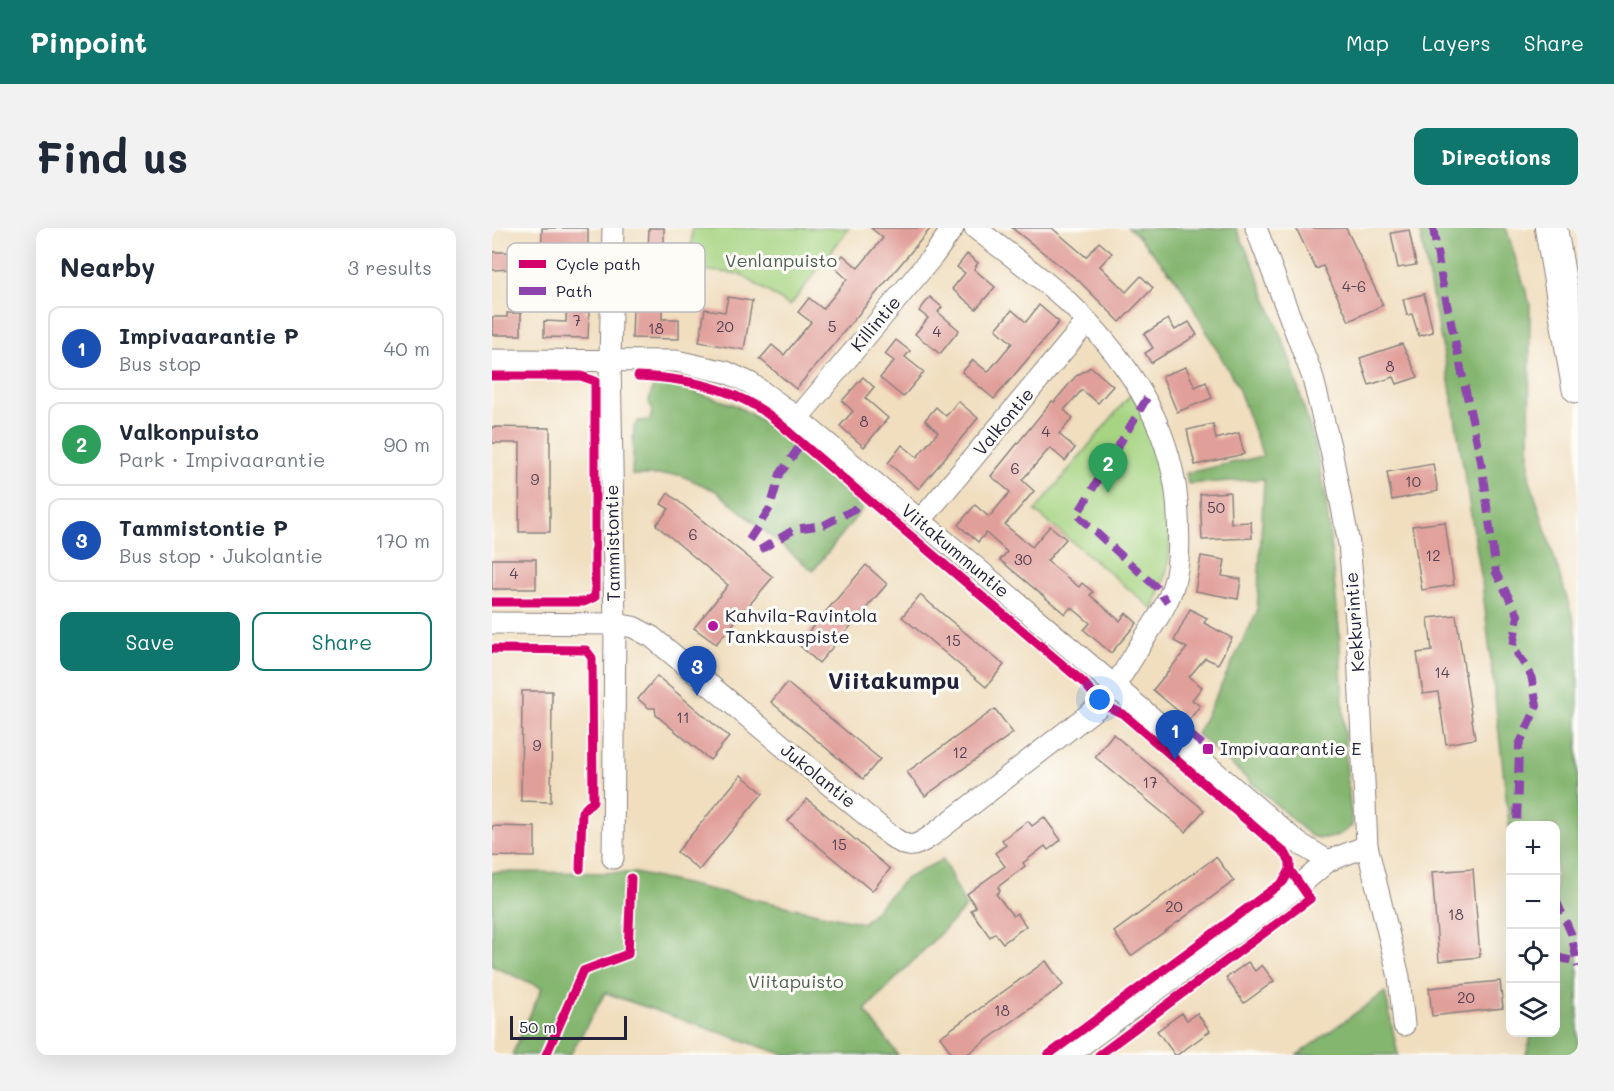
<!DOCTYPE html>
<html lang="en">
<head>
<meta charset="utf-8">
<style>
	:root { --surface:#fff; --page:#f2f2f3; --text:#1f2937; --muted:#747a83; --line:#e0e1e3; --accent:#0f766e }
	body { margin:0; font-family:Mali,sans-serif; background:var(--page); color:var(--text) }
	.controls { position:absolute; right:18px; bottom:18px; display:grid; overflow:hidden; border-radius:12px; box-shadow:0 6px 24px #0002 }
	.controls button { width:54px; height:54px; display:grid; place-items:center; padding:0; border:0; border-bottom:2px solid var(--line); background:var(--surface); color:var(--text); font:30px sans-serif }
	.scale { position:absolute; left:18px; bottom:15px; width:117px; box-sizing:border-box; padding-left:6px; border:3px solid #22223b; border-top:0; font-size:16px; line-height:21px; white-space:nowrap; color:#22223b; -webkit-text-stroke:4px #fdfcf7; paint-order:stroke }
	.you { position:absolute; left:608px; top:472px; width:21px; height:21px; margin:-15px; border:4px solid #fff; border-radius:50%; background:#1a73e8; box-shadow:0 0 0 9px #1a73e833 }
	.badge { display:grid; place-items:center; width:39px; height:39px; border-radius:50%; background:var(--accent); color:#fff; font-size:20px; font-weight:700 }
	.pin { position:absolute; translate:-50% -50px; filter:drop-shadow(0 2px 3px #0008) }
	.pin::after { content:''; position:absolute; top:32px; width:21px; height:18px; background:inherit; clip-path:polygon(0 0,100% 0,50% 100%) }
	.list { margin:0; padding:0; list-style:none }
	h2 { display:flex; justify-content:space-between; align-items:center; height:78px; margin:0; padding:0 24px; font-size:26px }
	h2 small { font-size:20px; font-weight:400; color:var(--muted) }
	.list li { display:grid; grid-template-columns:39px 1fr auto; gap:18px; align-items:center; box-sizing:border-box; height:84px; margin:0 12px 12px; padding:0 12px; border:2px solid var(--line); border-radius:12px }
	.list b { display:block; font-size:22px; white-space:nowrap }
	.list p { margin:0; font-size:20px; white-space:nowrap; color:var(--muted) }
	.list em { font-size:20px; font-style:normal; color:var(--muted) }
	.actions { display:flex; gap:12px; padding:18px 24px }
	.actions a { flex:1; padding:14px 0; border:2px solid var(--accent); border-radius:12px; text-align:center; font-size:21px; color:var(--accent) }
	.actions .main { background:var(--accent); color:#fff }
	.icon { flex:none; width:33px; height:33px; fill:none; stroke:currentColor; stroke-width:2; stroke-linecap:round; stroke-linejoin:round }
	.map { position:relative; flex:none; width:1086px; height:827px; overflow:hidden; border-radius:12px }
	header { display:flex; align-items:center; gap:36px; box-sizing:border-box; height:84px; padding:0 30px; background:var(--accent); color:#fff }
	header strong { font-size:28px }
	nav { display:flex; gap:33px; margin-inline-start:auto; font-size:21px }
	.intro { display:flex; align-items:center; justify-content:space-between; box-sizing:border-box; height:144px; padding:0 36px }
	h1 { margin:0; font-size:42px }
	.button { padding:15px 27px; border-radius:12px; background:var(--accent); color:#fff; font-size:21px; font-weight:700 }
	main { display:flex; gap:36px; padding:0 36px }
	aside { flex:1; background:var(--surface); border-radius:12px; box-shadow:0 6px 24px #0002 }
	.map>svg:first-child { display:block }
	.green { fill:#a6d482; stroke:#647b5e; stroke-width:1.5 }
	.forest { fill:#84b670; stroke:#536c56; stroke-width:1.5 }
	.building { fill:#e19f9a }
	.lines { fill:none; stroke-linecap:round; stroke-linejoin:round }
	.minor-casing { stroke:#89807d; stroke-width:23 }
	.highway-casing { stroke:#89807d; stroke-width:34 }
	.minor { stroke:#fff; stroke-width:21 }
	.highway { stroke:#fff; stroke-width:32 }
	.quiet { stroke:#8e44ad; stroke-width:8; stroke-dasharray:15 8; stroke-linecap:butt }
	.cycleway-casing { stroke:#fdfcf7; stroke-width:13 }
	.cycleway { stroke:#d6006c; stroke-width:9 }
	.poi-dot { fill:#b5179e; stroke:#fdfcf7; stroke-width:2 }
	.labels { text-anchor:middle; stroke-width:6; stroke-linejoin:round; paint-order:stroke }
	.number-label { font-size:15px; fill:#524153 }
	.park-label { font-size:18px; fill:#506054; stroke:#fdfcf7 }
	.street-label { font-size:18px; fill:#22223b; stroke:#fdfcf7 }
	.poi-label { font-size:18px; fill:#22223b; stroke:#fdfcf7; text-anchor:start }
	.district-label { font-size:24px; font-weight:bold; fill:#22223b; stroke:#fdfcf7 }
	.key { fill:#fdfcf7; stroke:#bbbbbf; stroke-width:1.5 }
	.key-label { font-size:16px; fill:#22223b }
</style>
</head>
<body>
<header>
<strong>Pinpoint</strong>
<nav><a>Map</a><a>Layers</a><a>Share</a></nav>
</header>
<div class="intro"><h1>Find us</h1><a class="button">Directions</a></div>
<main>
<aside>
<h2>Nearby<small>3 results</small></h2>
<ul class="list">
<li><span class="badge" style="background:#1a4fb4">1</span><div><b>Impivaarantie P</b><p>Bus stop</p></div><em>40 m</em></li>
<li><span class="badge" style="background:#2e9e5b">2</span><div><b>Valkonpuisto</b><p>Park · Impivaarantie</p></div><em>90 m</em></li>
<li><span class="badge" style="background:#1a4fb4">3</span><div><b>Tammistontie P</b><p>Bus stop · Jukolantie</p></div><em>170 m</em></li>
</ul>
<div class="actions"><a class="main">Save</a><a>Share</a></div>
</aside>
<div class="map">
<svg width="1086" height="827" viewBox="0 0 1086 827">
	<rect width="100%" height="100%" fill="#fdfcf7"/>
	<filter id="ink" filterUnits="userSpaceOnUse"><feTurbulence type="fractalNoise" baseFrequency=".0167" numOctaves="2"/><feDisplacementMap in="SourceGraphic" scale="12" xChannelSelector="R" yChannelSelector="G"/><feConvolveMatrix kernelMatrix="1 2 1 2 8 2 1 2 1" color-interpolation-filters="sRGB"/></filter>
	<filter id="wash" filterUnits="userSpaceOnUse"><feTurbulence type="fractalNoise" baseFrequency=".008" numOctaves="4" result="noise"/><feDisplacementMap in="SourceGraphic" scale="24" xChannelSelector="R" yChannelSelector="G"/><feGaussianBlur stdDeviation="1.35" result="paint"/><feColorMatrix in="noise" values="0 0 0 0 0 0 0 0 0 0 0 0 0 0 0 0 0 1.4 0 .05"/><feComposite in="paint" operator="in"/></filter>
	<g filter="url(#wash)">
		<rect width="100%" height="100%" fill="#f0debf"/>
		<g class="green">
			<polygon points="200,0 357,0 298,78 248,46 200,41"/>
			<path d="M639,166c30,43 42,110 38,161 -1,19 -9,37 -16,54l-118,-98z"/>
		</g>
		<g class="forest">
			<path d="M636,0h108l18,38 36,94 27,92 9,47 13,129 7,135 6,63c-16,12 -21,15 -41,10l-114,-102 60,-122 7,-133 -76,5 -2,-11 77,-17 -26,-71 -58,-102 -43,-49z"/>
			<polygon points="927,0 1014,0 1038,76 1037,249 1083,396 1086,423 1086,827 1034,827 1040,805 1064,804 1064,598 1018,598 1018,604 990,354 958,158"/>
			<polygon points="175,155 243,177 272,194 371,280 321,343 224,263 188,247 140,247 142,199 146,193 158,192 160,182 157,173 161,158"/>
			<polygon points="451,631 474,679 373,782 406,827 293,827 113,765 78,827 20,827 50,760 0,738 0,644 143,645 371,695 413,651"/>
			<polygon points="893,764 906,827 805,827"/>
		</g>
		<g id="blocks">
			<g class="building">
				<polygon points="50,0 96,0 96,59 94,59 93,84 97,84 96,110 52,109 52,93 74,94 75,59 49,59"/>
				<polygon points="157,0 172,0 172,42 186,42 186,60 170,59 170,91 187,91 187,111 140,110 143,23 156,23"/>
				<polygon points="379,0 439,0 304,161 268,131 280,117 292,127 319,94 306,84 317,70 331,81 355,51 341,38 351,27 366,40 391,10"/>
				<polygon points="520,0 560,0 594,29 607,14 620,25 608,38 634,64 649,48 661,60 628,94 586,52"/>
				<polygon points="804,0 854,0 891,77 857,93 831,38 824,41"/>
				<polygon points="917,2 924,37 906,40 899,5"/>
				<polygon points="0,24 20,24 20,41 0,42"/>
				<polygon points="475,26 486,35 482,41 503,59 484,81 460,61 473,45 465,39"/>
				<polygon points="932,66 941,104 927,108 920,86 915,87 911,71"/>
				<polygon points="236,69 260,73 252,122 207,114 213,81 233,84"/>
				<polygon points="438,69 450,79 446,84 467,102 448,126 423,106 436,90 427,83"/>
				<polygon points="547,77 567,94 502,171 470,144 481,132 496,144 520,115 504,101 520,82 534,94"/>
				<polygon points="15,85 29,85 29,107 0,107 0,89 15,89"/>
				<polygon points="676,91 683,102 697,94 705,107 659,135 653,125 661,120 652,106"/>
				<polygon points="404,112 418,123 413,129 432,144 411,169 388,150 402,133 393,126"/>
				<polygon points="910,116 926,149 905,156 902,149 877,157 868,130"/>
				<polygon points="599,139 621,158 606,175 590,162 572,182 581,190 567,206 583,220 573,233 558,220 530,252 542,263 513,297 540,319 558,298 574,311 555,333 587,359 590,355 601,364 598,367 628,393 634,385 645,395 619,425 592,402 598,395 579,379 573,386 508,332 515,324 494,305 486,314 466,297 483,277 497,289 518,264 499,248 560,173 562,174 584,148"/>
				<polygon points="694,139 703,159 714,154 720,170 685,184 670,148"/>
				<polygon points="371,149 382,159 373,170 396,190 372,219 348,198 361,183 350,173"/>
				<polygon points="466,173 486,190 427,261 396,235 410,217 425,229 446,204 433,192 444,179 454,188"/>
				<polygon points="721,196 724,211 747,205 752,226 703,237 695,202"/>
				<polygon points="0,199 58,200 58,304 27,304 28,215 0,215"/>
				<polygon points="941,236 946,263 900,272 895,244"/>
				<polygon points="738,264 739,295 759,294 760,310 710,312 708,266"/>
				<polygon points="176,265 281,349 224,416 202,400 236,357 164,297 177,281 169,276"/>
				<polygon points="953,294 962,357 930,362 920,298"/>
				<polygon points="709,328 733,332 730,348 749,351 746,371 703,363"/>
				<rect x="0" y="331" width="44" height="30"/>
				<polygon points="374,337 395,356 327,435 306,416"/>
				<polygon points="428,367 512,437 494,459 410,389"/>
				<polygon points="698,381 715,390 712,395 740,410 726,436 713,430 697,449 710,459 700,472 708,478 697,492 661,462 695,420 682,413"/>
				<polygon points="964,387 983,511 954,516 946,464 931,466 925,425 940,423 936,390"/>
				<polygon points="165,448 237,509 218,532 164,487 163,480 157,480 146,471"/>
				<polygon points="295,455 388,531 371,551 279,474"/>
				<polygon points="30,463 60,463 59,574 29,573"/>
				<polygon points="503,481 521,505 433,568 415,544"/>
				<polygon points="621,506 712,582 694,604 603,529"/>
				<polygon points="249,547 271,565 207,642 185,624"/>
				<polygon points="315,571 398,641 380,663 296,593"/>
				<polygon points="552,589 569,612 556,622 553,618 531,635 533,638 506,659 508,663 504,666 521,688 525,685 534,698 511,715 503,705 498,709 485,691 479,682 484,679 475,666 513,638 503,625 514,617 510,612 536,593 540,598"/>
				<polygon points="0,598 43,599 43,629 0,628"/>
				<polygon points="724,629 742,653 639,728 622,704"/>
				<polygon points="981,641 988,729 947,733 940,644"/>
				<polygon points="554,733 571,757 474,827 461,827 448,809"/>
				<polygon points="756,734 763,743 770,737 782,753 752,775 734,750"/>
				<polygon points="1008,753 1011,780 940,788 937,760"/>
				<polygon points="690,785 695,792 705,785 718,803 685,827 683,827 665,803"/>
			</g>
		</g>
	</g>
	<g filter="url(#ink)">
		<use href="#blocks" fill-opacity="0" stroke="#89807d" stroke-width="1.5"/>
		<g class="lines">
			<defs>
				<g id="minor">
					<polyline points="764,0 820,147 839,222 857,316 865,403 875,618 907,749 912,797"/>
					<polyline points="0,132 184,133 234,144 258,155 294,181 460,319 805,614 836,633"/>
					<polyline points="305,191 441,28 461,0"/>
					<polyline points="428,293 595,94"/>
					<path d="M0,395l123,1 18,3 19,10 239,199c17,13 23,12 40,0l171,-132c15,-21 29,-43 42,-65 12,-18 24,-35 30,-56 6,-21 5,-46 4,-68 -3,-85 -50,-156 -110,-213 -29,-27 -62,-50 -93,-74"/>
					<polyline points="121,630 123,396 118,132 121,0"/>
					<polyline points="576,827 808,657 836,633 875,618"/>
				</g>
				<polyline id="highway" points="1059,0 1086,159"/>
			</defs>
			<use href="#minor" class="minor-casing"/>
			<use href="#highway" class="highway-casing"/>
			<use href="#minor" class="minor"/>
			<use href="#highway" class="highway"/>
			<g class="quiet">
				<polyline points="941,0 950,53 989,233 1004,345 1026,387 1021,419 1039,447 1045,478 1027,517 1025,598"/>
				<polyline points="655,170 585,287 664,359 675,374"/>
				<polyline points="257,312 278,280 288,246 310,215"/>
				<polyline points="268,322 303,301 332,297 361,282 374,269"/>
				<polyline points="699,507 716,521"/>
				<polyline points="1064,672 1079,705 1086,739"/>
				<polyline points="1064,729 1085,734"/>
			</g>
			<defs>
				<g id="cycleway">
					<polyline points="0,148 89,148 103,153 103,369 92,374 0,374"/>
					<path d="M146,148c58,3 111,15 153,58l293,249 18,21 21,10 163,140 4,8v8l20,29 -211,156"/>
					<polyline points="0,421 94,422 100,430 101,573 90,584 88,641"/>
					<polyline points="54,827 91,743 136,726 139,650"/>
					<polyline points="556,827 791,654 798,642"/>
				</g>
			</defs>
			<use href="#cycleway" class="cycleway-casing"/>
			<use href="#cycleway" class="cycleway"/>
		</g>
	</g>
	<g class="poi-dot">
		<circle cx="221" cy="398" r="6"/>
		<rect x="710" y="515" width="12" height="12" rx="3"/>
	</g>
	<g class="labels">
		<g class="number-label">
			<text x="862" y="64">4-6</text>
			<text x="85" y="98">7</text>
			<text x="233" y="104">20</text>
			<text x="340" y="104">5</text>
			<text x="164" y="106">18</text>
			<text x="445" y="109">4</text>
			<text x="898" y="144">8</text>
			<text x="372" y="199">8</text>
			<text x="554" y="209">4</text>
			<text x="523" y="246">6</text>
			<text x="43" y="257">9</text>
			<text x="921" y="259">10</text>
			<text x="724" y="285">50</text>
			<text x="201" y="312">6</text>
			<text x="941" y="333">12</text>
			<text x="531" y="337">30</text>
			<text x="22" y="351">4</text>
			<text x="461" y="418">15</text>
			<text x="950" y="450">14</text>
			<text x="191" y="495">11</text>
			<text x="45" y="523">9</text>
			<text x="468" y="530">12</text>
			<text x="658" y="560">17</text>
			<text x="347" y="622">15</text>
			<text x="682" y="684">20</text>
			<text x="964" y="692">18</text>
			<text x="974" y="775">20</text>
			<text x="510" y="788">18</text>
		</g>
		<g class="park-label">
			<text x="289" y="39">Venlanpuisto</text>
			<text x="304" y="760">Viitapuisto</text>
		</g>
		<g class="street-label">
			<text transform="translate(384 96) rotate(-50)" y="6">Killintie</text>
			<text transform="translate(512 194) rotate(-50)" y="6">Valkontie</text>
			<text transform="translate(121 315) rotate(-91)" y="6">Tammistontie</text>
			<text transform="translate(463 323) rotate(40)" y="6">Viitakummuntie</text>
			<text transform="translate(863 394) rotate(-94)" y="6">Kekkurintie</text>
			<text transform="translate(326 548) rotate(39)" y="6">Jukolantie</text>
		</g>
		<g class="poi-label">
			<text x="233" y="394">Kahvila-Ravintola<tspan x="233" dy="21">Tankkauspiste</tspan></text>
			<text x="728" y="527">Impivaarantie E</text>
		</g>
		<g class="district-label">
			<text x="402" y="461">Viitakumpu</text>
		</g>
	</g>
	<rect x="15" y="15" width="198" height="69" rx="9" class="key"/>
	<rect x="27" y="32" width="27" height="8" fill="#d6006c"/>
	<rect x="27" y="59" width="27" height="8" fill="#8e44ad"/>
	<g class="key-label">
		<text x="64" y="42">Cycle path</text>
		<text x="64" y="69">Path</text>
	</g>
</svg>
<div class="controls">
<button>+</button>
<button>−</button>
<button><svg class="icon" aria-label="locate" viewBox="0 0 24 24"><circle cx="12" cy="12" r="6"/><path d="M12 2v4M12 18v4M2 12h4M18 12h4"/></svg></button>
<button><svg class="icon" aria-label="layers" viewBox="0 0 24 24"><path d="M12 4l9 5-9 5-9-5zM3 14l9 5 9-5"/></svg></button>
</div>
<div class="scale">50 m</div>
<div class="you"></div>
<div class="pin badge" style="left:683px;top:532px;background:#1a4fb4">1</div>
<div class="pin badge" style="left:616px;top:265px;background:#2e9e5b">2</div>
<div class="pin badge" style="left:205px;top:468px;background:#1a4fb4">3</div>
</div>
</main>
</body>
</html>
